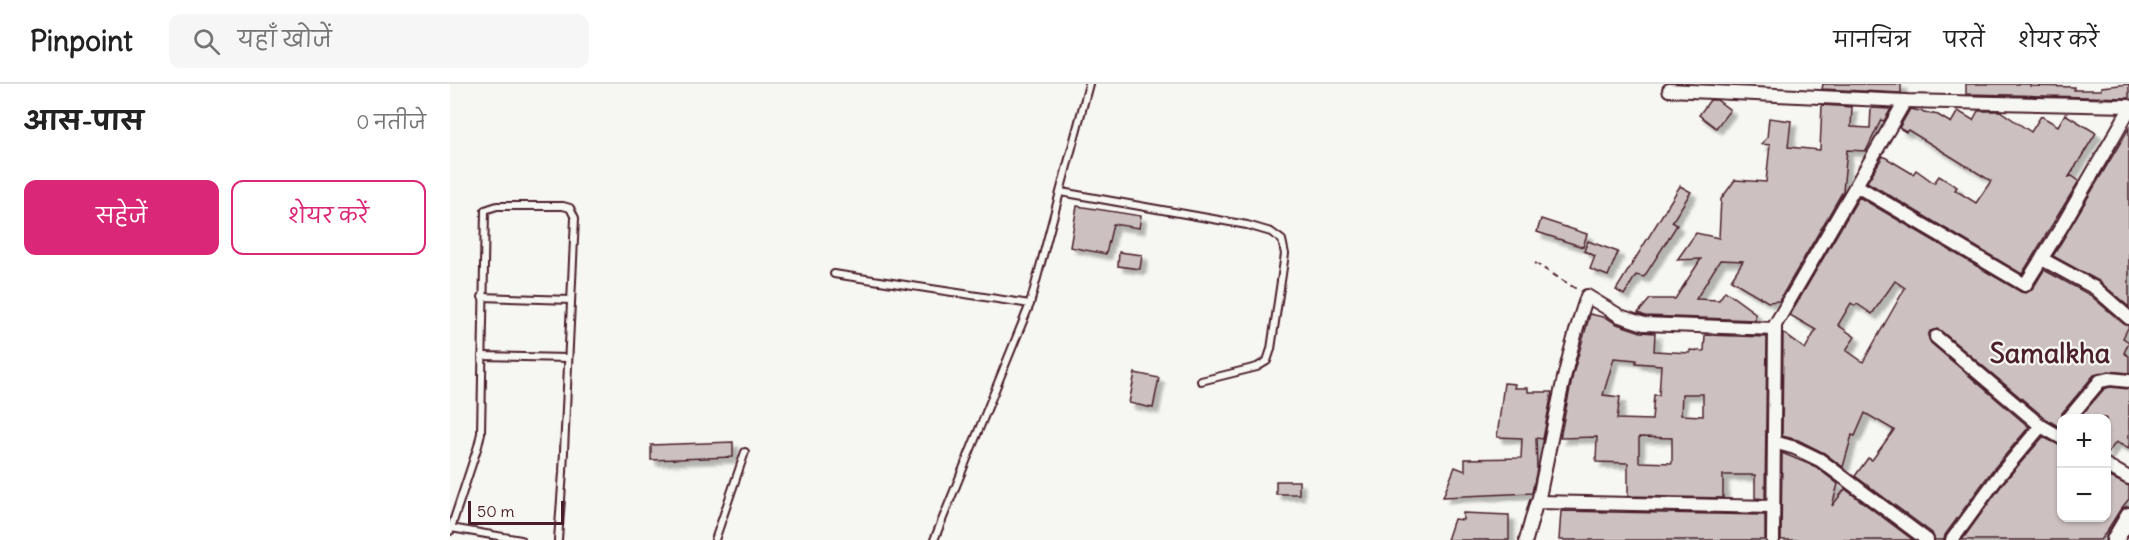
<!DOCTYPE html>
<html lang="hi">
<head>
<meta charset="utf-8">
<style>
	:root { --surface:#fff; --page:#f6f6f6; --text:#222; --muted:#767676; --line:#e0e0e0; --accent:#db2777 }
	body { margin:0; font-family:Delius,"Playpen Sans Deva",sans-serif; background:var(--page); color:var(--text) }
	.controls { position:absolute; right:18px; bottom:18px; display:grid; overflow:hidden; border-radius:12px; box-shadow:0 2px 4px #0004 }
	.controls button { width:54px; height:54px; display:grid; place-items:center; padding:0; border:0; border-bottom:2px solid var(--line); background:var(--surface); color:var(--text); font:30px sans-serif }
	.scale { position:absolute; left:18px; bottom:15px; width:96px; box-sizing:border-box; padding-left:6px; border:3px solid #4a1f2b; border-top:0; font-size:16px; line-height:21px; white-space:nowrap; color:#4a1f2b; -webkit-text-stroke:4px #f6f6f2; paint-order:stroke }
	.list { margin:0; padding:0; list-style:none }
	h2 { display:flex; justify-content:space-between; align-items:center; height:78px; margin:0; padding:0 24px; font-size:26px }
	h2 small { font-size:20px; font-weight:400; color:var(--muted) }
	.actions { display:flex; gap:12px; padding:18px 24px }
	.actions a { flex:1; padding:14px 0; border:2px solid var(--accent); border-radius:12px; text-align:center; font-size:21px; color:var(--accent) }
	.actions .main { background:var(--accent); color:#fff }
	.icon { flex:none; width:33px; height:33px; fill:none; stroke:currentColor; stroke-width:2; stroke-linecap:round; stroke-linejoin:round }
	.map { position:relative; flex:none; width:1679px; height:456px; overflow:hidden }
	header { display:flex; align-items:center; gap:36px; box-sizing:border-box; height:84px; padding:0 30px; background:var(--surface); border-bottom:2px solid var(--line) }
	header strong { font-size:28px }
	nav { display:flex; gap:33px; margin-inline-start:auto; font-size:21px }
	.search { width:420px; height:54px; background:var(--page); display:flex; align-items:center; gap:15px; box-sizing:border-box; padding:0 21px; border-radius:12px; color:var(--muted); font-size:22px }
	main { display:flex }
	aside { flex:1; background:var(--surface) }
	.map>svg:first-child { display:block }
	.building { fill:#ccc1c0; stroke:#4a1f2b; stroke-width:1.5; fill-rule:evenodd; filter:url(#shadow) }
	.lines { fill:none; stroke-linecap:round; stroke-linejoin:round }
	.service-casing { stroke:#4a1f2b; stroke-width:10 }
	.minor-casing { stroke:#4a1f2b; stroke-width:16 }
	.secondary-casing { stroke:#4a1f2b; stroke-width:21 }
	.path { stroke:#4a1f2b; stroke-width:2; stroke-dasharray:6 4.5; stroke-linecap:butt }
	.service { stroke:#f6f6f2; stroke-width:6 }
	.minor { stroke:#f6f6f2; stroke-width:12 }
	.secondary { stroke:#f6f6f2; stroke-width:16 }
	.labels { text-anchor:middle; stroke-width:4.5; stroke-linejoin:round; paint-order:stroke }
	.district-label { font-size:27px; font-weight:bold; fill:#4a1f2b; stroke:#f6f6f2 }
</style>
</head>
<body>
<header>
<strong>Pinpoint</strong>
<div class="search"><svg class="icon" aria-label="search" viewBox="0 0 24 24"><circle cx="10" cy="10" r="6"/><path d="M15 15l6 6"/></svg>यहाँ खोजें</div>
<nav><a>मानचित्र</a><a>परतें</a><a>शेयर करें</a></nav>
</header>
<main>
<aside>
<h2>आस-पास<small>0 नतीजे</small></h2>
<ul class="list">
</ul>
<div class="actions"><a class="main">सहेजें</a><a>शेयर करें</a></div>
</aside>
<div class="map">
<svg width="1679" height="456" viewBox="0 0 1679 456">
	<defs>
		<filter id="shadow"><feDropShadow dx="5.5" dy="5.5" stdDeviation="1.5" flood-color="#0004"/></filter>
	</defs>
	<rect width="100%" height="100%" fill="#f6f6f2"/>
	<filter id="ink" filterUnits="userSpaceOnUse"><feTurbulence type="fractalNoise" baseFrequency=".0167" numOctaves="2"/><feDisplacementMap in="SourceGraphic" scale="12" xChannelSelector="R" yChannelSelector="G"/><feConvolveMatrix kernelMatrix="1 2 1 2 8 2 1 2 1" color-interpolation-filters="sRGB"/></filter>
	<g filter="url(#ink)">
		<g class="building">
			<polygon points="1373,0 1451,0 1451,9 1372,5"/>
			<polygon points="1516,0 1580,0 1580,2 1624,3 1624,6 1651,6 1651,3 1679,0 1679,14 1516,10"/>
			<polygon points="1260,16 1267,16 1280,26 1266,44 1249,31"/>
			<polygon points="1372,21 1402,23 1401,43 1420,44 1421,24 1441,25 1434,37 1431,36 1416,67 1397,66 1393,107 1329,217 1318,218 1281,196 1293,177 1270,176 1246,215 1269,216 1275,207 1305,229 1305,236 1195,232 1188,229 1200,215 1225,215 1251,175 1227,176 1246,149 1269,154 1271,115 1285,96 1316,98 1320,61 1311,60 1317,54 1319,34 1341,37 1338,63 1370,66"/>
			<polygon points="1460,25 1488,31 1501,39 1508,27 1523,36 1528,27 1550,27 1581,48 1591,32 1608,42 1615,30 1646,49 1619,93 1622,92 1629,97 1572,190 1417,98 1433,72 1463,90 1466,86 1484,99 1489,92 1507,103 1505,106 1526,119 1541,97 1458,46 1456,48 1449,44"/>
			<polygon points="1679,44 1679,223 1649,197 1603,172"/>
			<polygon points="1230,102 1241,108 1222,138 1227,141 1194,193 1186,191 1174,211 1166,206"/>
			<path d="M1409,113l162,95 4,1 7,-3 12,-20 46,25 34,29 5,2 -6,12 6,4 -5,11 5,3v17l-20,-2 -15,4 -32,38 -1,15 -15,-9 -105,-88 -4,-2 -7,2 -2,5 3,7 98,84 -38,45 -46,63 -1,5h-9l-3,-7 -77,-57 13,-18 4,2 22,-30 -29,-17 -10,23 -3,-1 -9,32 -19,-14 -26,-13 -16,-4 1,-103 22,16 11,-19 -26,-15zM1445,197l10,7 -42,74 -17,-12 9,-13 -17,-12 13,-22 4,3 2,-2 15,10z"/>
			<polygon points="627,122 691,132 689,144 663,140 656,170 620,163"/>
			<polygon points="1091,135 1137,150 1133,163 1087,148"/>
			<polygon points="1138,157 1168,168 1158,192 1140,185 1145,172 1134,167"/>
			<polygon points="669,168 692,171 690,185 668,182"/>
			<path d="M1140,230l17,4 10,6 24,8 14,1 -1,18 36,2v-3l14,1 1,-16 62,2 -2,162 -10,-1v-23h-32v23l-95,-2v-33l-32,-1 1,-25 -37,1 13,-64zM1164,274l22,2v3l25,2 -2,30h-5l-2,25 -35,-1 3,-22 -17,-2zM1232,310h21v22l-22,-1zM1189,353l33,1v25l-33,-1z"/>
			<polygon points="685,289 709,294 703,324 679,319"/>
			<polygon points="1054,299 1065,300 1064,304 1078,304 1078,308 1102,308 1093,355 1086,354 1087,385 1082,409 993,413 1005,383 1015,387 1015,375 1071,374 1072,354 1047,353"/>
			<polygon points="1660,303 1679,305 1679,365 1666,358 1656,372 1656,334 1629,334 1654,305"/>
			<polygon points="1593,353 1611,362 1611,434 1656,434 1656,391 1679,402 1679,415 1670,426 1655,450 1650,456 1512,456 1554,398"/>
			<polygon points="283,358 283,373 201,376 201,361"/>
			<polygon points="1332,369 1366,383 1388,400 1382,422 1395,405 1463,456 1331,456"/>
			<rect x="826" y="397" width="23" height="13"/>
			<polygon points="1111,427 1315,431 1315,456 1109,456"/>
			<polygon points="1013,429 1059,431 1059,456 997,456 1004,435 1013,436"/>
		</g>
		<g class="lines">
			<defs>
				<g id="service">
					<polyline points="611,108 797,141 821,148 832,156 835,170 821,265 817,277 807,283 751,297"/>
					<polyline points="384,190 580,220"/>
					<polyline points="32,213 121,216"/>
					<polyline points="32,272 118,274"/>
					<polyline points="1,444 71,456"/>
					<polyline points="0,447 28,362 31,349 35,126 47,122 113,122 120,124 125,134 113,388 108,456"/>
					<polyline points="265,456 295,368"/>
					<polyline points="484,456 580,220 639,0"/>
				</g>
				<g id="minor">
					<polyline points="1219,6 1455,17 1679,22"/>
					<polyline points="1407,102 1575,201 1612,142 1679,26"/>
					<polyline points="1592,175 1645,204 1679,234"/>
					<polyline points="1486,253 1591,342 1612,354"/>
					<polyline points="1619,334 1650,297 1660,295 1679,297"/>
					<polyline points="1324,358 1345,364 1370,376 1477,456"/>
					<polyline points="1656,381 1679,394"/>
					<path d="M1088,418c15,-69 26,-139 49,-206l33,20 24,8 131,5"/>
					<polyline points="1076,456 1086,420 1089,418 1323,423"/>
					<polyline points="1323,456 1325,241 1455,17"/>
					<polyline points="1502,456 1548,393 1591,342"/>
				</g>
				<polyline id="secondary" points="1665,456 1679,432"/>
			</defs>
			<use href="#service" class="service-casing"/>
			<use href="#minor" class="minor-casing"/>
			<use href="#secondary" class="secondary-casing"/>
			<polyline class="path" points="1085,179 1128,206"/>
			<use href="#service" class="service"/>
			<use href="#minor" class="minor"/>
			<use href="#secondary" class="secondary"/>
		</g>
	</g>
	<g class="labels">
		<g class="district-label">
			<text x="1600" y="279">Samalkha</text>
		</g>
	</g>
</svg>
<div class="controls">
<button>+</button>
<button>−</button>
</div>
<div class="scale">50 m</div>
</div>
</main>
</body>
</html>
